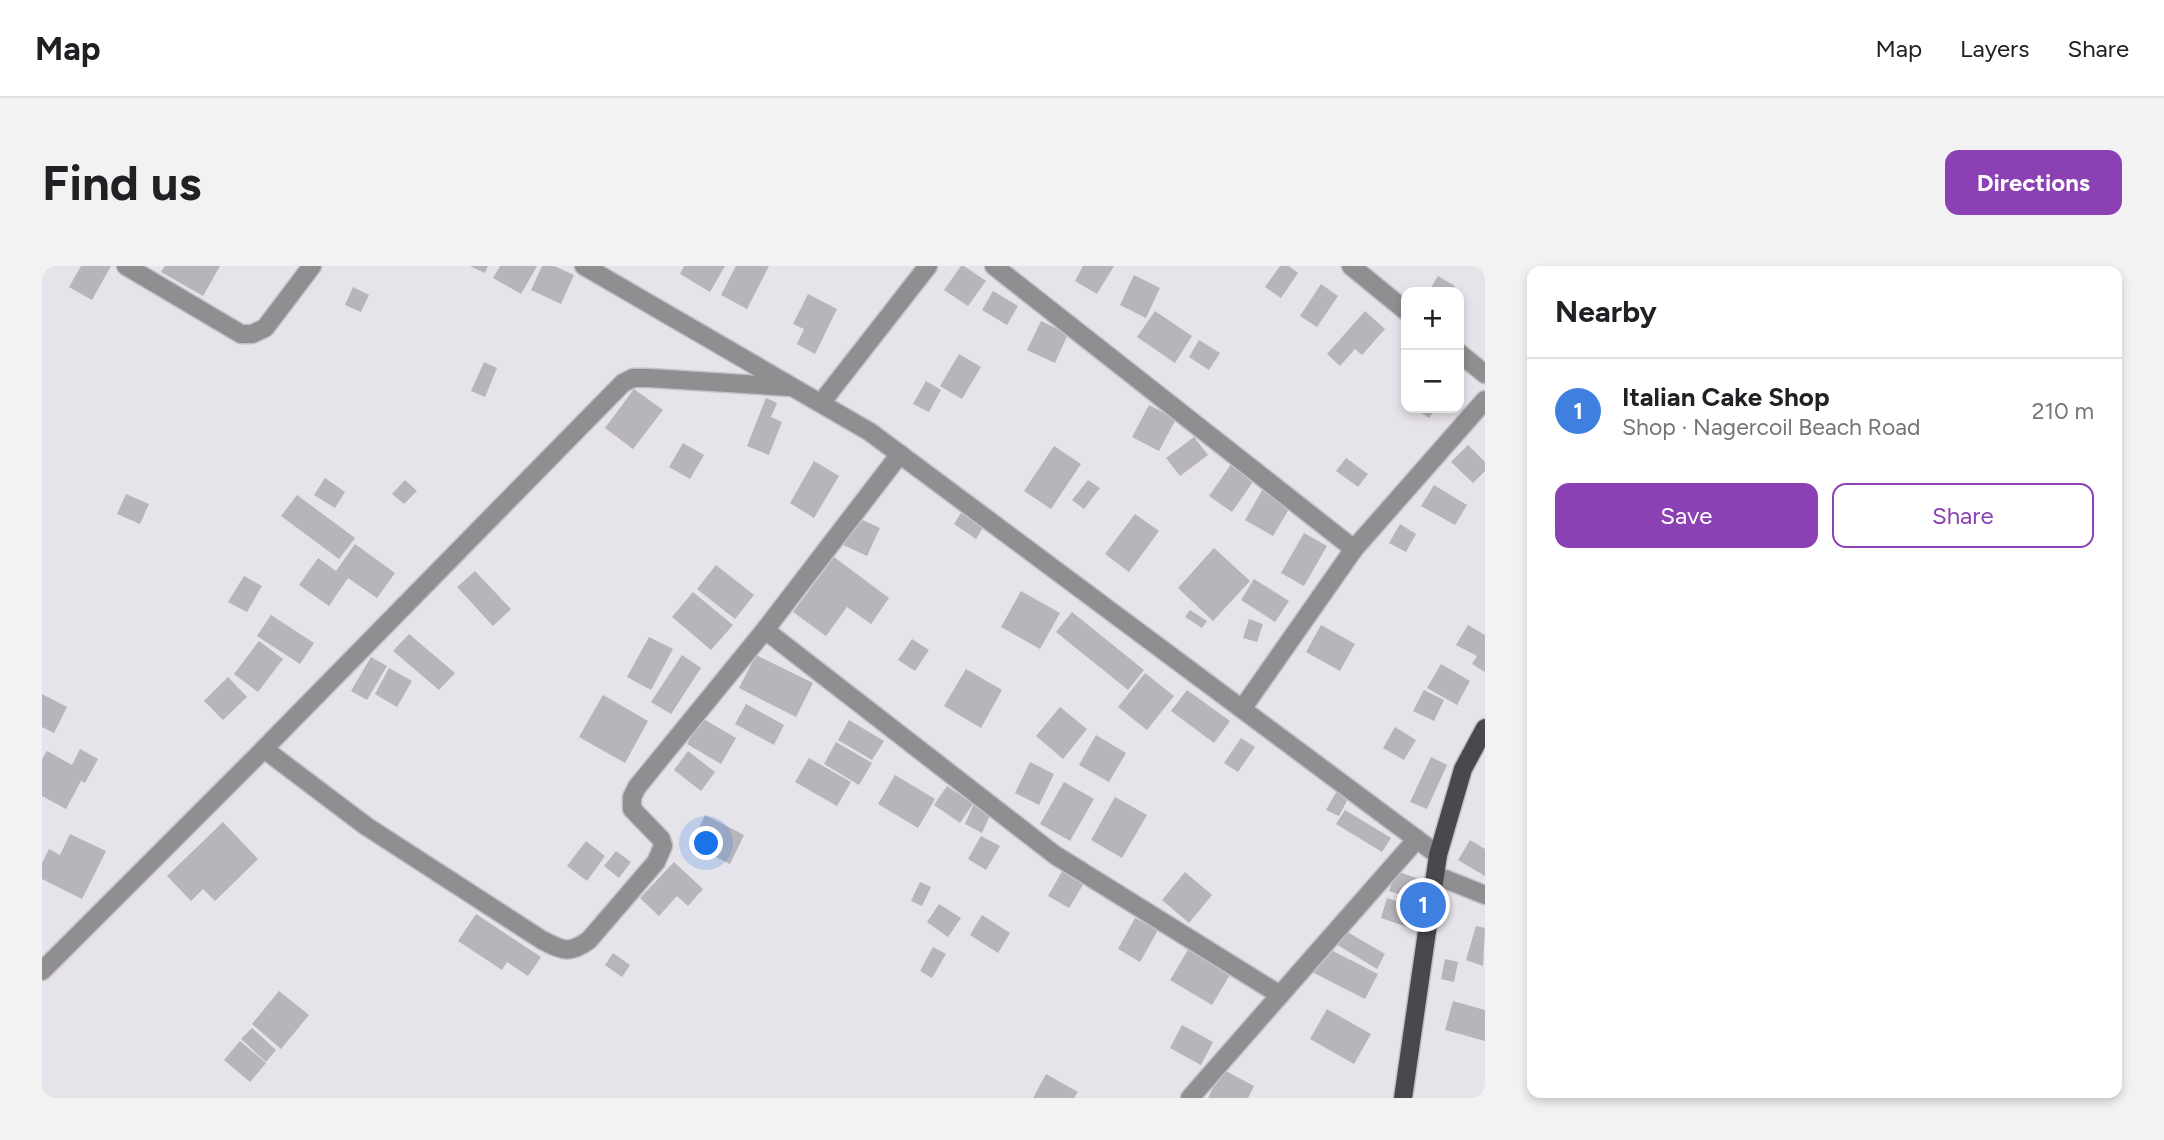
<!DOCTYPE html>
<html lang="en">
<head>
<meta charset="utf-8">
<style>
	:root { --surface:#fff; --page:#f2f2f2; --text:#202124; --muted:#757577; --line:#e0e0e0; --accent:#8b41b3 }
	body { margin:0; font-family:Figtree,sans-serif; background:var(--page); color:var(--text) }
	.controls { position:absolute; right:21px; top:21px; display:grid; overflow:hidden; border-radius:14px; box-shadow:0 4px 10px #0003 }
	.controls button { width:63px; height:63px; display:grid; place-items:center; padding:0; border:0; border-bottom:2px solid var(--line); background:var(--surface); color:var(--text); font:35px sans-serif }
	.you { position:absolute; left:665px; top:578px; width:24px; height:24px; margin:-18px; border:5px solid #fff; border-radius:50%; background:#1a73e8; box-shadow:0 0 0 10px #1a73e833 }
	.badge { display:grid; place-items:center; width:46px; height:46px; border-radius:50%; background:var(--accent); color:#fff; font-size:23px; font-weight:700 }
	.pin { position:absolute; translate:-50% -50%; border:4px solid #fff; box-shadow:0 2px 7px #0006 }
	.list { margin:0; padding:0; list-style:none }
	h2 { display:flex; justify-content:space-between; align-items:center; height:91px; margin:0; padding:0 28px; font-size:30px }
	h2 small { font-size:23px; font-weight:400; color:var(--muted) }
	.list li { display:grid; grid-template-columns:46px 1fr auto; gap:21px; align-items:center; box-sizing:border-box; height:105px; padding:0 28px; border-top:2px solid var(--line) }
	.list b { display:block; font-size:26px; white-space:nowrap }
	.list p { margin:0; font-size:23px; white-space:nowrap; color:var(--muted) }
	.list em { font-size:23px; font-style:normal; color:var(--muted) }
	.actions { display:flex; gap:14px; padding:21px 28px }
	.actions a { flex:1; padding:16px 0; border:2px solid var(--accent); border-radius:14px; text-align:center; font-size:24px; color:var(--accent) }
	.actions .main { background:var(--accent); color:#fff }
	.map { position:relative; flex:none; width:1443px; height:832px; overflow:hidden; border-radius:14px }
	header { display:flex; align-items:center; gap:42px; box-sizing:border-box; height:98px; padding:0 35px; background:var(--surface); border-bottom:2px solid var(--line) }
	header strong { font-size:33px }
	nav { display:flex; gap:38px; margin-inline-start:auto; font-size:24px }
	.intro { display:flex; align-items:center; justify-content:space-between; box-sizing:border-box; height:168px; padding:0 42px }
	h1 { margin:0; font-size:49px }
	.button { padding:18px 32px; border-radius:14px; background:var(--accent); color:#fff; font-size:24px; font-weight:700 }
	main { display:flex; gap:42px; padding:0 42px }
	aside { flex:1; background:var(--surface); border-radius:14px; box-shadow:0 4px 10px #0003 }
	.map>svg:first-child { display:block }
	.building { fill:#b8b4bb }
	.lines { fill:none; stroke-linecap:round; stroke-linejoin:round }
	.minor-casing { stroke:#c4c0c7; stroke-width:21 }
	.major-casing { stroke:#c4c0c7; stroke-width:21 }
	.minor { stroke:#908e91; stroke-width:18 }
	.major { stroke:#4b484d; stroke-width:18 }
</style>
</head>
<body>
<header>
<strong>Map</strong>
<nav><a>Map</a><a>Layers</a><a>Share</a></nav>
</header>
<div class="intro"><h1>Find us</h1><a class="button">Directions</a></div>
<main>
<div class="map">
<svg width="1443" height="832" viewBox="0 0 1443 832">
	<rect width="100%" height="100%" fill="#e7e3ea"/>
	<g class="building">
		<polygon points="39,0 69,0 50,34 27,21"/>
		<polygon points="123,0 178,0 161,30 119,6"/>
		<polygon points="428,0 446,0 443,7"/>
		<polygon points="458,0 495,0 479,28 451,12"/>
		<polygon points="500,0 512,0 532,9 519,38 489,24"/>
		<polygon points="642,0 683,0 668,26 638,8"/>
		<polygon points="694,0 727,0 705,43 679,29"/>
		<polygon points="919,0 922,0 944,15 926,40 902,24"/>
		<polygon points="1041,0 1072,0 1055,28 1033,15"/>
		<polygon points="1238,0 1247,0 1256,7 1239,32 1223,21"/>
		<polygon points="1092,9 1118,22 1104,52 1078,39"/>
		<polygon points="1396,10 1413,20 1409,26 1394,26 1388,23"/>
		<polygon points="1279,18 1296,30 1275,61 1258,50"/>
		<polygon points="311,21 327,29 319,46 303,39"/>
		<polygon points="951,25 976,40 965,59 940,44"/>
		<polygon points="766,28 795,43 773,88 755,78 762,63 751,58"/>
		<polygon points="1113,45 1150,70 1133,97 1095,71"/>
		<polygon points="1323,45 1343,63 1320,89 1313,83 1298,100 1285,88"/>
		<polygon points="999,55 1026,68 1013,97 985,84"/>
		<polygon points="1157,74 1178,87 1167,104 1147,91"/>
		<polygon points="917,88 939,101 920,133 898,120"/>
		<polygon points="442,96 455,102 443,131 429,125"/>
		<polygon points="884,115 899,124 887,146 871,138"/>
		<polygon points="592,123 621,144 591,183 563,162"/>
		<polygon points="724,132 735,137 729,151 740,156 727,189 705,180"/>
		<polygon points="1107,139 1134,153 1117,185 1090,171"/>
		<polygon points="1372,142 1394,142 1387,152"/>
		<polygon points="1152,171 1166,189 1138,210 1124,192"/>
		<polygon points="641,177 662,189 648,213 627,201"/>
		<polygon points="1426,179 1443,196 1443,205 1431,217 1409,196"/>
		<polygon points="1012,180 1039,198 1009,243 982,225"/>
		<polygon points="1304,192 1326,208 1316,221 1294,205"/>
		<polygon points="772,195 797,210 772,252 748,237"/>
		<polygon points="1190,197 1213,213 1190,246 1167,230"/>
		<polygon points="283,212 303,226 293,242 272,229"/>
		<polygon points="363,214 375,225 362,238 350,228"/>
		<polygon points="1046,214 1058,222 1042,243 1030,234"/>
		<polygon points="1392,219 1425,239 1413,259 1379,240"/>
		<polygon points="1222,221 1250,238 1231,270 1203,254"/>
		<polygon points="84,228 107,238 98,258 75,248"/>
		<polygon points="255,229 313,272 297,293 239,250"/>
		<polygon points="926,236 948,251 934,273 912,258"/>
		<polygon points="1093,248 1117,265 1087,306 1063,288"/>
		<polygon points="812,250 838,262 825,290 799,278"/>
		<polygon points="1358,258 1374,268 1364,286 1347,277"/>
		<polygon points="1262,267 1285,280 1262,320 1239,307"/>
		<polygon points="313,278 353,307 335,332 306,312 287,340 257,319 276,292 294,305"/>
		<polygon points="1172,282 1208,315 1171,355 1136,322"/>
		<polygon points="792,291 847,332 829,358 805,341 784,370 751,346"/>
		<polygon points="674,299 712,329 693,353 655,323"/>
		<polygon points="433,305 469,343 451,360 415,321"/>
		<polygon points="202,310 220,320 205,346 186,336"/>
		<polygon points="1212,313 1247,335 1233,356 1199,334"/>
		<polygon points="979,325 1018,347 998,383 959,361"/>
		<polygon points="651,326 691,359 669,384 630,351"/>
		<polygon points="1148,344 1165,355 1160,362 1143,351"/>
		<polygon points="1030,346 1102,404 1086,424 1014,366"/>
		<polygon points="229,349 272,377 258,398 215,370"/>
		<polygon points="1207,353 1221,358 1215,376 1201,372"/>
		<polygon points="1279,359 1313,378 1298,405 1264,386"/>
		<polygon points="1426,359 1443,369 1443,406 1430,398 1435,390 1414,379"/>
		<polygon points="367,368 413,407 397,424 351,385"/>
		<polygon points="607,371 631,383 609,424 585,411"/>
		<polygon points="870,373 887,384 873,405 856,394"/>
		<polygon points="217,375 241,393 216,426 192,408"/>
		<polygon points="640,389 659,402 629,448 609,436"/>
		<polygon points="714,389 771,417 754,451 697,422"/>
		<polygon points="329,391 345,400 325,434 309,425"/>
		<polygon points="1399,398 1428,415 1415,439 1385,422"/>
		<polygon points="347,402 370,415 355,441 333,428"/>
		<polygon points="924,403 960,424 939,462 902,440"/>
		<polygon points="1103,407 1132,430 1105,464 1076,441"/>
		<polygon points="186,411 205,431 181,454 162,435"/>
		<polygon points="1145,424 1188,455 1172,477 1129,445"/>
		<polygon points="1382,424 1402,434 1392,455 1371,445"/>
		<polygon points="0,428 25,441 12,467 0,461"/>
		<polygon points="561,429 606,455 583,497 537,471"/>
		<polygon points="704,438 742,459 732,479 693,458"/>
		<polygon points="1018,441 1045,463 1021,493 994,470"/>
		<polygon points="660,452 694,472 679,498 645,478"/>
		<polygon points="807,454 842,475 830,494 796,474"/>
		<polygon points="1353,461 1374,474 1362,494 1341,482"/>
		<polygon points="1054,469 1084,487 1067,516 1037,499"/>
		<polygon points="1199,472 1213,481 1196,506 1182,497"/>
		<polygon points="794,476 830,497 817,519 782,498"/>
		<polygon points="38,483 56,493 43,517 39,515 24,543 0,530 0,493 5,485 30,499"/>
		<polygon points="646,485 673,506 659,525 632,504"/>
		<polygon points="1389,491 1405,499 1385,543 1368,536"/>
		<polygon points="767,492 809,516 795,540 753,516"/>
		<polygon points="988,496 1012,508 997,539 973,527"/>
		<polygon points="853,509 893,533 876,562 836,538"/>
		<polygon points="1022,516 1052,533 1028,575 998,558"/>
		<polygon points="905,520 931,538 918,557 892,539"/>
		<polygon points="1297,521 1309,527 1297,550 1284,544"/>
		<polygon points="1073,531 1105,549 1080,592 1049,574"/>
		<polygon points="933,535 951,543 940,567 923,558"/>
		<polygon points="1303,544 1349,572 1340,586 1294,558"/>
		<polygon points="663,549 702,569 688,598 649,579"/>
		<polygon points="181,556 216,593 173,635 161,623 149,635 125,610"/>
		<polygon points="28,568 64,585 40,633 0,613 0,597 7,583 18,589"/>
		<polygon points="939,570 958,580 944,604 926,593"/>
		<polygon points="1428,574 1443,583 1443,610 1416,594"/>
		<polygon points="544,575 563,590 545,615 525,600"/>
		<polygon points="574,585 589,596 577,612 562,600"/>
		<polygon points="632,596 661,623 646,640 635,630 617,650 598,632"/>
		<polygon points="1023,600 1045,612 1027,642 1006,630"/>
		<polygon points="1354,605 1380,614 1374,634 1347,625"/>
		<polygon points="1143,606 1170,629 1147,657 1120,634"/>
		<polygon points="878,616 889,621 880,640 869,635"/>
		<polygon points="1345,632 1372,641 1365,661 1339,652"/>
		<polygon points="897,638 919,652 906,671 885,656"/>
		<polygon points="434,648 499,691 486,710 465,696 460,704 416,675"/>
		<polygon points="940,649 968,667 956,687 928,669"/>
		<polygon points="1093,652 1116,664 1098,696 1076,683"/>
		<polygon points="1434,660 1443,662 1441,700 1424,694"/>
		<polygon points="1302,664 1343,688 1335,703 1294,678"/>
		<polygon points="1281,680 1336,708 1323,733 1268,705"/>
		<polygon points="891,681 904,688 890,712 878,705"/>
		<polygon points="1147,682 1189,707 1170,739 1128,714"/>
		<polygon points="571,687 588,699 580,711 563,699"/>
		<polygon points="1403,693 1416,696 1412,716 1399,713"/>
		<polygon points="237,725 267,749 239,783 210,758"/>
		<polygon points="1411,735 1443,744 1443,775 1403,764"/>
		<polygon points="1285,743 1329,768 1312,798 1268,773"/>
		<polygon points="1140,759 1171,776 1159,799 1128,782"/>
		<polygon points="210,762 234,784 224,796 199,773"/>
		<polygon points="198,775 224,797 208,816 182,794"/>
		<polygon points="1180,803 1212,820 1206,832 1166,832"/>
		<polygon points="1004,808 1036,826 1032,832 991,832"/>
	</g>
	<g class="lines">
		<defs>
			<g id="minor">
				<polyline points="84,0 199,68 210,68 223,62 270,0"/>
				<polyline points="542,0 828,166 1396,589"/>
				<polyline points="952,0 1312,283 1443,134"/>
				<polyline points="1309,0 1364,45"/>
				<polyline points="1417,87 1443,108"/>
				<polyline points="779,137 886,0"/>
				<polyline points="723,364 1013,589 1238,729 1375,573"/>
				<polyline points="1200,443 1312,283"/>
				<path d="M222,483l102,77 176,114c20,10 27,15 47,0l67,-78 7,-16 -2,-7 -29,-30v-12l5,-10 128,-157 135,-176"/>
				<polyline points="1393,609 1443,629"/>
				<polyline points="0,705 214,491 581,117 591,112 607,112 748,121"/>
				<polyline points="1148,832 1238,729"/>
			</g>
			<polyline id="major" points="1361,832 1396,589 1421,503 1443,462"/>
		</defs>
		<use href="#minor" class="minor-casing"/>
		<use href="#major" class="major-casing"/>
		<use href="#minor" class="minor"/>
		<use href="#major" class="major"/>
	</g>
</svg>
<div class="controls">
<button>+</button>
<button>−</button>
</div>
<div class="you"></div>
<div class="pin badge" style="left:1381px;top:639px;background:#3f7fe0">1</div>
</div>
<aside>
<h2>Nearby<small></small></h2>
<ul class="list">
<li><span class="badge" style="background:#3f7fe0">1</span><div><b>Italian Cake Shop</b><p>Shop · Nagercoil Beach Road</p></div><em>210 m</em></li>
</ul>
<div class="actions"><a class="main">Save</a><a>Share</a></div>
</aside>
</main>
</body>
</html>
